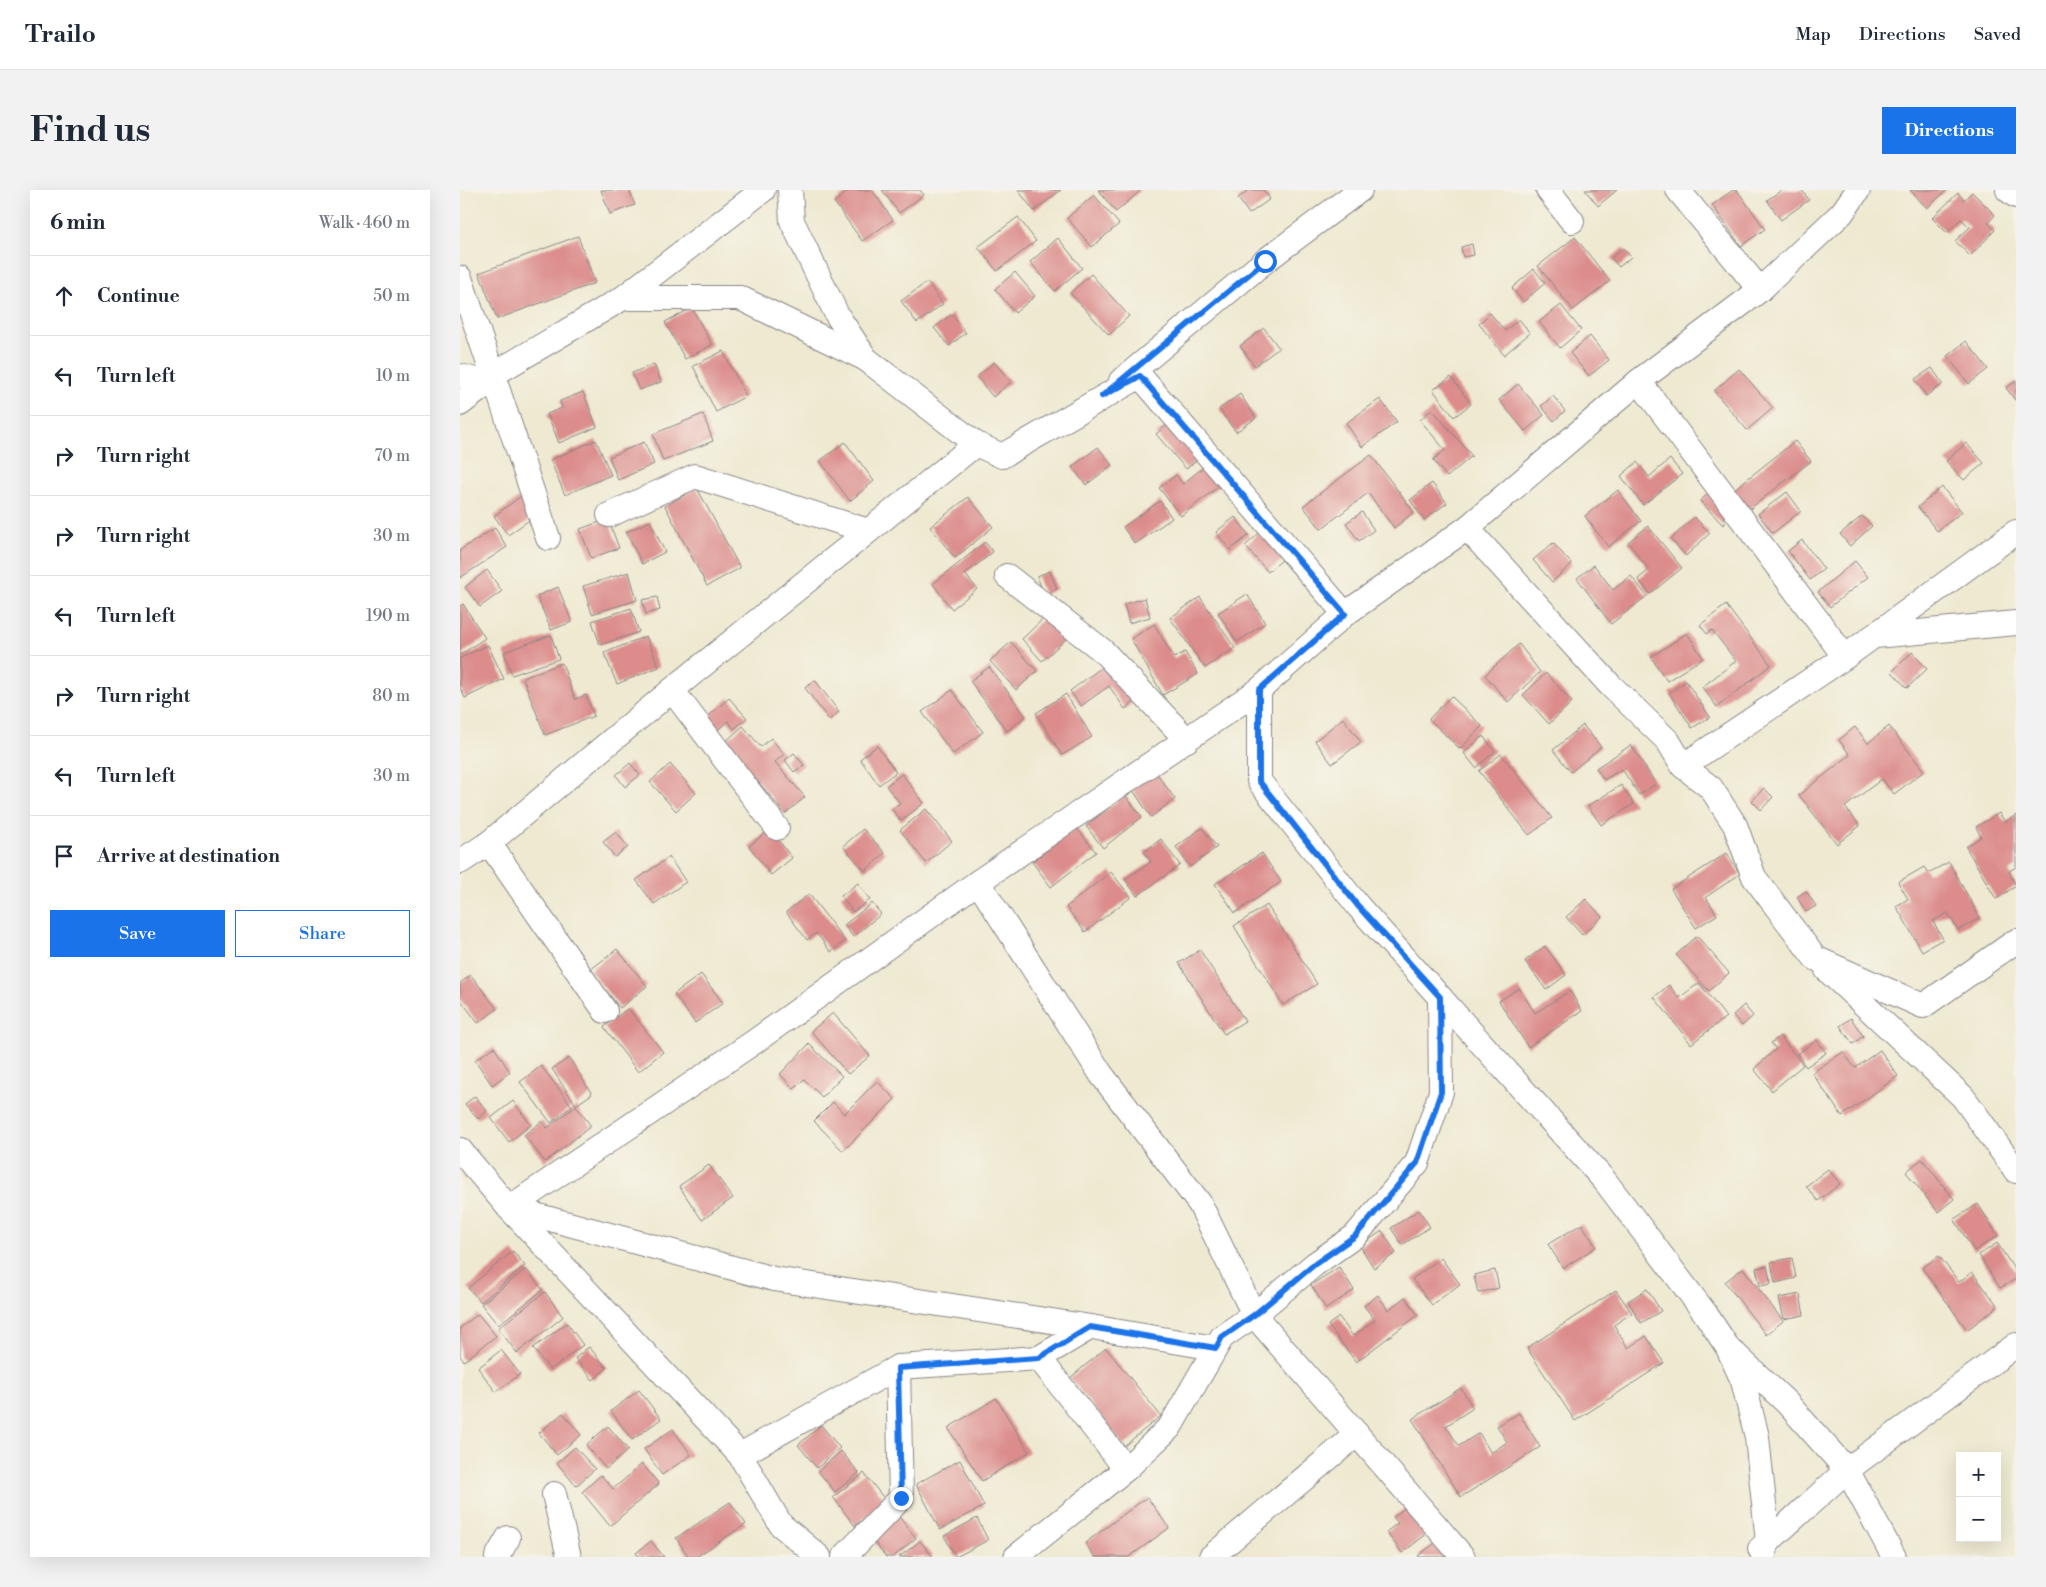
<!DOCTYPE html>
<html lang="en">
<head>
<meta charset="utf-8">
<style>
	:root { --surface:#fff; --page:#f2f2f3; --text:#1f2937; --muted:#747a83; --line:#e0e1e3; --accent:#1a73e8 }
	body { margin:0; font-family:"Libre Bodoni",serif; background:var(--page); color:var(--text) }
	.controls { position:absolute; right:15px; bottom:15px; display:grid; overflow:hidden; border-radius:0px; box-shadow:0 5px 20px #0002 }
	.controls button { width:45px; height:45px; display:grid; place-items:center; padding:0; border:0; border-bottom:1px solid var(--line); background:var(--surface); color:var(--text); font:25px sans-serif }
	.stop { position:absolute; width:15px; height:15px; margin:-11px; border:4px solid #1a73e8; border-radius:50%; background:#fff }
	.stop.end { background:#1a73e8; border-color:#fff; box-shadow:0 1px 5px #0008 }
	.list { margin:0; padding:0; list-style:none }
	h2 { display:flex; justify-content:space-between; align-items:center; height:65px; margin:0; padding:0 20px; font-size:21px }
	h2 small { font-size:16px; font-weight:400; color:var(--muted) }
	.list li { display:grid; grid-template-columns:32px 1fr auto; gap:15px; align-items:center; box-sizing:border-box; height:80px; padding:0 20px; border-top:1px solid var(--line) }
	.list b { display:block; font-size:19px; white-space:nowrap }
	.list em { font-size:16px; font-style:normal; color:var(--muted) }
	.actions { display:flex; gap:10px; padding:15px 20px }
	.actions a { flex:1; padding:11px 0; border:1px solid var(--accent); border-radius:0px; text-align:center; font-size:18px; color:var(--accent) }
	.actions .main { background:var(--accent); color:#fff }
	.icon { flex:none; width:28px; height:28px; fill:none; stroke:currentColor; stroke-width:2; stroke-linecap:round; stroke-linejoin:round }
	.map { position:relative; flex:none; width:1556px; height:1367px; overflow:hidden; border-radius:0px }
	header { display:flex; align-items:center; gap:30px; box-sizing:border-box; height:70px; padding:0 25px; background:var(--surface); border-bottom:1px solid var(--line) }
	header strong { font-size:24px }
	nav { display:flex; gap:28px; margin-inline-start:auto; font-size:18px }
	.intro { display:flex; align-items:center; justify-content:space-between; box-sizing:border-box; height:120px; padding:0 30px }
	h1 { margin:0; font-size:35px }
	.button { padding:12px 22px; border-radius:0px; background:var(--accent); color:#fff; font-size:18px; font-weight:700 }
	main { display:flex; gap:30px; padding:0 30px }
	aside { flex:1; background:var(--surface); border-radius:0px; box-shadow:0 5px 20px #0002 }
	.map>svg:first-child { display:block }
	.building { fill:#db8c8b }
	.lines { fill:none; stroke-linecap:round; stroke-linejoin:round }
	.street-casing { stroke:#888686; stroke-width:26 }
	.street { stroke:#fff; stroke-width:24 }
	.route { stroke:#1a73e8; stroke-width:6 }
</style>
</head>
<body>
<header>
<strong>Trailo</strong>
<nav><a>Map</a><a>Directions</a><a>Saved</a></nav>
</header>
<div class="intro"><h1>Find us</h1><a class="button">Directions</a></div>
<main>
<aside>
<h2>6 min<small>Walk · 460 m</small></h2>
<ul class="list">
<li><svg class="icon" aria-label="ahead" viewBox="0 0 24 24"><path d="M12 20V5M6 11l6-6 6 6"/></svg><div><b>Continue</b></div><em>50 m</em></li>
<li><svg class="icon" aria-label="left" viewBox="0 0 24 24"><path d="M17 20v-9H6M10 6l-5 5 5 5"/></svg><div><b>Turn left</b></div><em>10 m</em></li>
<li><svg class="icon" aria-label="right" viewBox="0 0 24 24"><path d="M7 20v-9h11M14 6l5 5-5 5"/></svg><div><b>Turn right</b></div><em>70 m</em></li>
<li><svg class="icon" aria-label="right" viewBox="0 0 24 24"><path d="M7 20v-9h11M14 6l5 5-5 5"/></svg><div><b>Turn right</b></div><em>30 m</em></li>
<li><svg class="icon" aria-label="left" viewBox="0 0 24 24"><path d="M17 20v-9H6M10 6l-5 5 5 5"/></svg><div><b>Turn left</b></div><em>190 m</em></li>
<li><svg class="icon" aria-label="right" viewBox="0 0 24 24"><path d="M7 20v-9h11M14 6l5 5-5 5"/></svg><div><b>Turn right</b></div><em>80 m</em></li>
<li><svg class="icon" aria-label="left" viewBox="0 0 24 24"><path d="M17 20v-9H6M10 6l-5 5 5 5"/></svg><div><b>Turn left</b></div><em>30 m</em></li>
<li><svg class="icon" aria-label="arrive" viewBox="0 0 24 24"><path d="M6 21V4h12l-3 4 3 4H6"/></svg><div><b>Arrive at destination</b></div></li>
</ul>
<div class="actions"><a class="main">Save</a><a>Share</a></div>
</aside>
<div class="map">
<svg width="1556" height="1367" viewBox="0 0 1556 1367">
	<rect width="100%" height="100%" fill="#f7f3e8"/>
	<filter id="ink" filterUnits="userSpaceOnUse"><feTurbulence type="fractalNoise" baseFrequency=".02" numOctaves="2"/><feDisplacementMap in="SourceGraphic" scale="10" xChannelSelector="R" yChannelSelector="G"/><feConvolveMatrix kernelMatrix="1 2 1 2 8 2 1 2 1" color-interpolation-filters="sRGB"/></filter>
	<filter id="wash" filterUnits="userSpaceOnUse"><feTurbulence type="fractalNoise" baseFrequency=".0096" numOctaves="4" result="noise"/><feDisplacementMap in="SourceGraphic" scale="20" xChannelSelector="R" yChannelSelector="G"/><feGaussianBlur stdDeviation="1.12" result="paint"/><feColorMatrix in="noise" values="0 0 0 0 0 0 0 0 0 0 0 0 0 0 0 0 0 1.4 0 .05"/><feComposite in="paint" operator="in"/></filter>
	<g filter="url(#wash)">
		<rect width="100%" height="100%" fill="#eee9d0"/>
		<g id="blocks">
			<g class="building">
				<polygon points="141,0 169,0 175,15 150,24"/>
				<polygon points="390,0 412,0 433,30 402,51 374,12"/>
				<polygon points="422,0 460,0 464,5 439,23"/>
				<polygon points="558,0 601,0 574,21"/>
				<polygon points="638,0 679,0 680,1 656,22"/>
				<polygon points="789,0 803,0 810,9 789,24 778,8"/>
				<polygon points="1125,0 1157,0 1138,16"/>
				<polygon points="1273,0 1277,0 1305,39 1281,56 1252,15"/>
				<polygon points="1322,0 1342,0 1349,10 1321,30 1307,10"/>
				<polygon points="1450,0 1487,0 1467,18"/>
				<polygon points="1512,2 1535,25 1528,33 1535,40 1510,66 1495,51 1510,37 1501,29 1487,43 1472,28 1498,3 1504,10"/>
				<polygon points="634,5 659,34 632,57 607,28"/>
				<polygon points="558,27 576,51 537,81 518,57"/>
				<polygon points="118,46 135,93 37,129 19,83"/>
				<polygon points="1115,47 1150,91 1113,120 1078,76"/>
				<polygon points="598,48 622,78 595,101 570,72"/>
				<polygon points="1012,54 1014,65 1003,67 1001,57"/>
				<polygon points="1163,58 1171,67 1159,77 1151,68"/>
				<polygon points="1074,79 1085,93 1063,112 1052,98"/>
				<polygon points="555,82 575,106 555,123 535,99"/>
				<polygon points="631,84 669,126 649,145 610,103"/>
				<polygon points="467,92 483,114 457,133 441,111"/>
				<polygon points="1101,115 1121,140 1100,158 1079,132"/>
				<polygon points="232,118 252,155 225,169 205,132"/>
				<polygon points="1030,123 1045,141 1059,129 1070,143 1044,165 1019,134"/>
				<polygon points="492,124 506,143 489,156 474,138"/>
				<polygon points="804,138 819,158 795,176 780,156"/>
				<polygon points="1130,146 1149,170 1129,186 1110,163"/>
				<polygon points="1506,151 1528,179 1509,194 1487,166"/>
				<polygon points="263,161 286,206 256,222 233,176"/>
				<polygon points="534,172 551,192 533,207 517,187"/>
				<polygon points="194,174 201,192 179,200 172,183"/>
				<polygon points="1472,178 1483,194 1466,206 1455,189"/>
				<polygon points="1279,179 1313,218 1287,240 1254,201"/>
				<polygon points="991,187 1011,214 994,227 973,200"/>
				<polygon points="1556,191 1556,211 1546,198"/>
				<polygon points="1058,194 1084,225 1065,241 1039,210"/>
				<polygon points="123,202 137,237 99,253 87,224 102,218 100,211"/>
				<polygon points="780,204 796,228 776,242 759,219"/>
				<polygon points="1093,206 1105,221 1094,231 1081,216"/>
				<polygon points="920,209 937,232 902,257 886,233"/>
				<polygon points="972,219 1012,266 987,287 973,270 985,260 960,230"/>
				<polygon points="243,224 253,251 203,271 193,244"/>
				<polygon points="714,229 744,264 726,279 696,244"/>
				<polygon points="136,250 151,285 105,305 90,270"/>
				<polygon points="1335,251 1351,271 1287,321 1272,301"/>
				<polygon points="184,252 194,274 158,290 149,267"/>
				<polygon points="385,252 414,291 390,311 360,271"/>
				<polygon points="1506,253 1524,273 1504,290 1486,271"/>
				<polygon points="638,257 652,275 626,295 612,277"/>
				<polygon points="911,265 954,322 934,338 908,303 861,339 843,316"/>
				<polygon points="1210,269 1222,284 1183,315 1161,286 1177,272 1189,287"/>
				<polygon points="748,273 763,293 721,326 699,298 716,285 723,294"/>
				<polygon points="972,293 987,313 964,330 950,310"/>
				<polygon points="1482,297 1502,322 1477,341 1458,317"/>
				<polygon points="237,298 280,378 247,396 205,316"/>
				<polygon points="1158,300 1181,331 1148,357 1125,326"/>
				<polygon points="1252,300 1274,324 1263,335 1240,311"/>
				<polygon points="1327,302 1341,321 1313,343 1298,324"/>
				<polygon points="64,304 78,324 48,345 34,326"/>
				<polygon points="508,307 533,337 495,368 470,337"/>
				<polygon points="700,311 712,328 675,354 663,337"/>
				<polygon points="902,322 914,340 899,351 886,333"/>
				<polygon points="1402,326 1412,336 1390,356 1380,344"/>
				<polygon points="775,327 789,345 770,360 756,342"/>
				<polygon points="1234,327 1250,343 1226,366 1211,349"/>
				<polygon points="148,329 159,358 131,368 120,339"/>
				<polygon points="190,331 205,362 182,374 166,342"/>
				<polygon points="1188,336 1222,378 1190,404 1178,389 1189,380 1168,352"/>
				<polygon points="806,337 829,364 808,382 785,356"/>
				<polygon points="35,338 47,357 0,388 0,360"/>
				<polygon points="1342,350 1364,379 1350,390 1328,361"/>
				<polygon points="525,352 533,362 505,384 517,399 492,419 473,394"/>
				<polygon points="1093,353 1112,374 1092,392 1073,370"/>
				<polygon points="1395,371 1408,387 1370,417 1358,402"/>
				<polygon points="1134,375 1153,400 1171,386 1187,406 1151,434 1117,388"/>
				<polygon points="27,380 42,401 20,417 5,397"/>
				<polygon points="590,381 597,399 584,405 577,386"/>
				<polygon points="169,382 177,410 132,424 123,396"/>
				<polygon points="98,397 112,432 91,440 77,406"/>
				<polygon points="787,404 805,433 777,452 758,423"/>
				<polygon points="197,407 200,420 186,424 182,410"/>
				<polygon points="740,407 775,458 745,478 710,428"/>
				<polygon points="685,408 690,427 669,433 664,414"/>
				<polygon points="3,414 25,448 0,465 0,416"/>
				<polygon points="1266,415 1311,475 1257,517 1242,497 1276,471 1252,440 1247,444 1240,435"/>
				<polygon points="171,418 179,442 140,455 132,431"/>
				<polygon points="588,424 608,447 582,471 562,449"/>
				<polygon points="694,434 714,468 725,462 738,484 703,505 671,449"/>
				<polygon points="1227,443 1243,468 1207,491 1191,467"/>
				<polygon points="91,445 99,469 52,485 44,462"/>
				<polygon points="186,446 199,477 157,494 144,463"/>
				<polygon points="551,452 577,481 556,500 530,471"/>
				<polygon points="1059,454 1080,482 1048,512 1025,485"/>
				<polygon points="28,455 44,489 5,508 0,498 0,468"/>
				<polygon points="1452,462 1467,479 1447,498 1432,482"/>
				<polygon points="102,473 115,509 126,505 134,526 85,545 63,488"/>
				<polygon points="646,474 674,512 665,519 649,496 621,516 610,501"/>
				<polygon points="529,477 566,526 547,541 510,491"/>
				<polygon points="1086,483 1112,512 1089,534 1063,505"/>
				<polygon points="355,490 379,522 369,530 345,498"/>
				<polygon points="1226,491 1250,527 1232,538 1209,503"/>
				<polygon points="492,500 523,542 493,564 462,522"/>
				<polygon points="606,504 632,547 602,565 576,523"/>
				<polygon points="991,506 1022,536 1000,559 969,529"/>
				<polygon points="269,508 287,528 274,539 268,531 254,543 244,530"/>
				<polygon points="883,528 901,552 872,574 855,551"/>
				<polygon points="1123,535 1141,557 1111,582 1093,560"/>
				<polygon points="283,536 301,557 311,548 324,564 315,572 345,607 325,624 265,552"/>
				<polygon points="1429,536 1464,581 1434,604 1422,589 1385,617 1400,636 1377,654 1339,605 1390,565 1379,550 1395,537 1408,553"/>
				<polygon points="1023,546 1035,561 1016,578 1004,563"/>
				<polygon points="1171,555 1196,594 1179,605 1162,579 1144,590 1136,578"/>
				<polygon points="417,556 436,582 419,595 400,569"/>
				<polygon points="334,563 344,575 334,582 325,570"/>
				<polygon points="1041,564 1092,628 1069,645 1019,581"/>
				<polygon points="170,573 180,585 165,597 156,585"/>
				<polygon points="210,574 236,603 216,621 190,592"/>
				<polygon points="693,578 715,609 691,627 670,596"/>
				<polygon points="442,584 464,613 441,631 432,619 440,613 426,596"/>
				<polygon points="1161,595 1174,614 1141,635 1128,616"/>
				<polygon points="1304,598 1313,607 1301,620 1292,611"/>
				<polygon points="665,605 682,627 643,658 626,636"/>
				<polygon points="466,619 492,651 466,673 440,640"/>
				<polygon points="1539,623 1545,632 1556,625 1556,677 1549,681 1556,696 1536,709 1506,657 1521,647 1516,637"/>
				<polygon points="616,637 636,662 591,697 572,672"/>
				<polygon points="742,638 757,657 730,677 716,657"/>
				<polygon points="310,639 332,668 311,685 289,656"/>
				<polygon points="403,639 425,663 405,681 383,656"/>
				<polygon points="156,642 168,657 155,667 143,652"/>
				<polygon points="701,649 720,675 677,706 665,689 691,672 684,662"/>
				<polygon points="802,663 821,692 775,723 755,694"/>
				<polygon points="1267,663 1280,684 1246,707 1257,725 1236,738 1211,699"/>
				<polygon points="209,667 226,692 194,714 176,690"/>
				<polygon points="1489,672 1520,728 1498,740 1488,723 1473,731 1483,749 1462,761 1436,716 1448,709 1438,692 1464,677 1468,683"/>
				<polygon points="651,682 671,707 625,742 606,717"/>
				<polygon points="398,693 410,710 393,722 381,706"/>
				<polygon points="1346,701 1356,716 1346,722 1337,707"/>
				<polygon points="349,704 385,751 371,762 356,743 347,750 326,722"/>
				<polygon points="1126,709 1142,727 1122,745 1106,727"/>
				<polygon points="412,713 421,724 393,747 384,735"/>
				<polygon points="807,715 857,794 823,815 774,736"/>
				<polygon points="1237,746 1269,783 1249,801 1216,765"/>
				<polygon points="1085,756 1106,785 1086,800 1065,771"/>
				<polygon points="157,759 187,796 160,818 130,780"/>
				<polygon points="740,760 785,831 764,844 719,773"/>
				<polygon points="241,784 263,813 235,833 214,804"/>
				<polygon points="11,785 37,819 18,833 0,809 0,793"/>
				<polygon points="1239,793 1266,827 1231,854 1194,807 1209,795 1219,808"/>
				<polygon points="1059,798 1075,823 1110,801 1122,821 1068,857 1039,811"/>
				<polygon points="1284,815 1293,826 1282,836 1273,825"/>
				<polygon points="168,818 203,862 178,882 144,837"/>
				<polygon points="373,823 410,866 388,884 351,841"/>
				<polygon points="1391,828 1403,846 1393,854 1380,836"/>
				<polygon points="1320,846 1343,875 1312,901 1294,879 1316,859 1311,853"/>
				<polygon points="1357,850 1366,863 1346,877 1337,864"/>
				<polygon points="349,854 382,886 362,907 344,889 334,899 320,884"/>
				<polygon points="34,857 50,882 32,895 15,870"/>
				<polygon points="1420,860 1438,886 1382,926 1352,883 1383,862 1395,878"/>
				<polygon points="109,868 132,904 116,915 92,879"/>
				<polygon points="81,876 112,916 91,933 60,892"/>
				<polygon points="417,891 435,909 383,961 354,931 373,912 384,924"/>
				<polygon points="15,906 27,921 18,929 5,914"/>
				<polygon points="53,911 71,935 49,952 31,928"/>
				<polygon points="116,916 131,936 85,972 64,945 82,931 87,938"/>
				<polygon points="1462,969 1494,1009 1478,1022 1446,982"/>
				<polygon points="249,975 273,1008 242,1030 219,996"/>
				<polygon points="1368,979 1380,994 1358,1011 1346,996"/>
				<polygon points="1518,1014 1538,1046 1514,1061 1494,1029"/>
				<polygon points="959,1020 970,1037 942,1055 931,1038"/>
				<polygon points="1122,1034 1136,1057 1103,1078 1088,1054"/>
				<polygon points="922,1041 936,1063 914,1078 900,1056"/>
				<polygon points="1537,1053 1556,1082 1556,1089 1540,1098 1519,1065"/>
				<polygon points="53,1061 65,1076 21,1112 8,1098"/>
				<polygon points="1479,1066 1499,1092 1512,1082 1538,1116 1507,1140 1462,1078"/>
				<polygon points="981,1068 1000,1094 972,1115 952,1089"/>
				<polygon points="1332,1068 1336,1088 1315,1093 1311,1072"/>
				<polygon points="1307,1076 1311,1094 1300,1096 1296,1078"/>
				<polygon points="879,1077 894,1100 866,1119 851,1095"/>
				<polygon points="1283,1078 1323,1131 1306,1145 1265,1092"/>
				<polygon points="66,1079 83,1100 38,1135 21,1114"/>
				<polygon points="1035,1080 1039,1098 1018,1103 1014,1085"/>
				<polygon points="1187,1099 1201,1121 1181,1133 1168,1111"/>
				<polygon points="1156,1100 1172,1123 1154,1135 1168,1158 1186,1146 1204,1173 1115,1231 1067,1158"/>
				<polygon points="85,1102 103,1127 57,1163 38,1138"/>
				<polygon points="1340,1104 1344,1125 1324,1129 1319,1108"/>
				<polygon points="918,1105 928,1120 945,1107 958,1125 896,1172 868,1135 879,1127 893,1146 915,1130 904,1116"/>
				<polygon points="18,1124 36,1146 4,1171 0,1166 0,1138"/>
				<polygon points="107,1133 123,1155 90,1180 73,1158"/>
				<polygon points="129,1157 147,1178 133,1190 115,1168"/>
				<polygon points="646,1158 701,1226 664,1256 610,1188"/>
				<polygon points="41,1160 60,1184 36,1202 18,1178"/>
				<polygon points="1001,1198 1013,1218 986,1236 999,1256 1019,1243 1031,1263 1047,1252 1037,1236 1059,1223 1080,1257 1001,1307 952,1229"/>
				<polygon points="179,1200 201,1229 172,1250 151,1221"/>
				<polygon points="536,1208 569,1262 522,1291 488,1238"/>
				<polygon points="103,1223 121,1245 97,1265 79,1243"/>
				<polygon points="361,1235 380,1258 357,1278 338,1255"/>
				<polygon points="148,1236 168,1260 146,1279 126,1255"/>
				<polygon points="213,1239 231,1265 202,1285 184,1259"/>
				<polygon points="115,1257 135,1279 116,1296 97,1273"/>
				<polygon points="381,1261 399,1283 375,1302 358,1281"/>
				<polygon points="500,1270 524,1316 480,1340 456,1294"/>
				<polygon points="182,1274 199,1294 150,1336 122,1302 141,1285 153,1299"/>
				<polygon points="404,1283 426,1311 395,1336 373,1307"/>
				<polygon points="687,1307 709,1338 669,1367 635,1367 625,1353"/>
				<polygon points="270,1312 286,1334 236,1367 229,1367 216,1348"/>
				<polygon points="951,1313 972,1340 942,1363 926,1342 938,1333 933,1327"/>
				<polygon points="436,1323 456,1348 433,1367 426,1367 409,1345"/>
				<polygon points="517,1328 528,1350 496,1367 484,1346"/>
				<polygon points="980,1349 994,1367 959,1367 958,1366"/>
				<polygon points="191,1351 204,1367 179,1367 176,1363"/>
				<polygon points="460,1351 473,1367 439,1367"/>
			</g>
		</g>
	</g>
	<g filter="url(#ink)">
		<use href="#blocks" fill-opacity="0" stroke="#888686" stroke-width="1"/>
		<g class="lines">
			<defs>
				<g id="street">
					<polyline points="330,0 332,31 377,125 406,169 516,254 542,266 680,186 885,424 799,500 799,591 898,716 1145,991 1245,1123 1268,1158 1283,1191 1297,1247 1308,1352 1303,1367"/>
					<polyline points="1088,0 1112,31"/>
					<polyline points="1218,0 1300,100"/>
					<polyline points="1548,0 1556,6"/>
					<polyline points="0,88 88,348"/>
					<polyline points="163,108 280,108 406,169"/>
					<polyline points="0,186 28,193"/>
					<polyline points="661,191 805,71 900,0"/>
					<polyline points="1179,191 1385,467"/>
					<polyline points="0,214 28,193 34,184 163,108 303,0"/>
					<polyline points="149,325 235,286 408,341"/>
					<polyline points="1007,338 1150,495 1208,551 1223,576 1251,598 1275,635 1294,687 1355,768 1463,816 1556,751"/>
					<polyline points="547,386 643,461 727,550"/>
					<polyline points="885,424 1007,338 1179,191 1300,100 1382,23 1398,0"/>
					<polyline points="1415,446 1556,433"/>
					<polyline points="212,500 317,638"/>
					<polyline points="1223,576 1385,467 1556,342"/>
					<polyline points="29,653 145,821"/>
					<polyline points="0,672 29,653 212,500 516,254"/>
					<polyline points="518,692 641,884 740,1014 794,1125 1003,1367"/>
					<polyline points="1367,780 1503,907 1556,981"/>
					<polyline points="0,960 49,1018 280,1265 321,1335 359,1367"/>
					<polyline points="49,1018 294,852 518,692 799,500"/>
					<polyline points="49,1018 314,1089 631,1137 755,1158"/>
					<polyline points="1275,1164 1327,1213 1387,1280 1434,1367"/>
					<polyline points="579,1168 666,1279"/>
					<polyline points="280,1265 438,1177 579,1168 631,1137"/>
					<polyline points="94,1304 109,1367"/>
					<polyline points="1300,1359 1387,1280 1556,1155"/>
					<polyline points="37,1367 48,1348"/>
					<polyline points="384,1367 441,1308 438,1177"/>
					<polyline points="556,1367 666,1279 710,1237 762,1147 794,1125 855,1074 895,1046 957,973 981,902 980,807"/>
					<polyline points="751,1367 897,1244"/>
				</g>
			</defs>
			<use href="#street" class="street-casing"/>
			<use href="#street" class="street"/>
		</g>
	</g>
	<g class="lines" filter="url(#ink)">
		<polyline class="route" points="441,1308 438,1178 579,1168 630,1137 756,1158 762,1147 794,1125 855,1074 895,1046 957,973 981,902 980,807 898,716 799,591 799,500 885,424 680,186 642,206 805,71"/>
	</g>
</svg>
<div class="controls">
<button>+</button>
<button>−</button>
</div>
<div class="stop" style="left:805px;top:71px"></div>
<div class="stop end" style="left:441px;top:1308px"></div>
</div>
</main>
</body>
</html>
